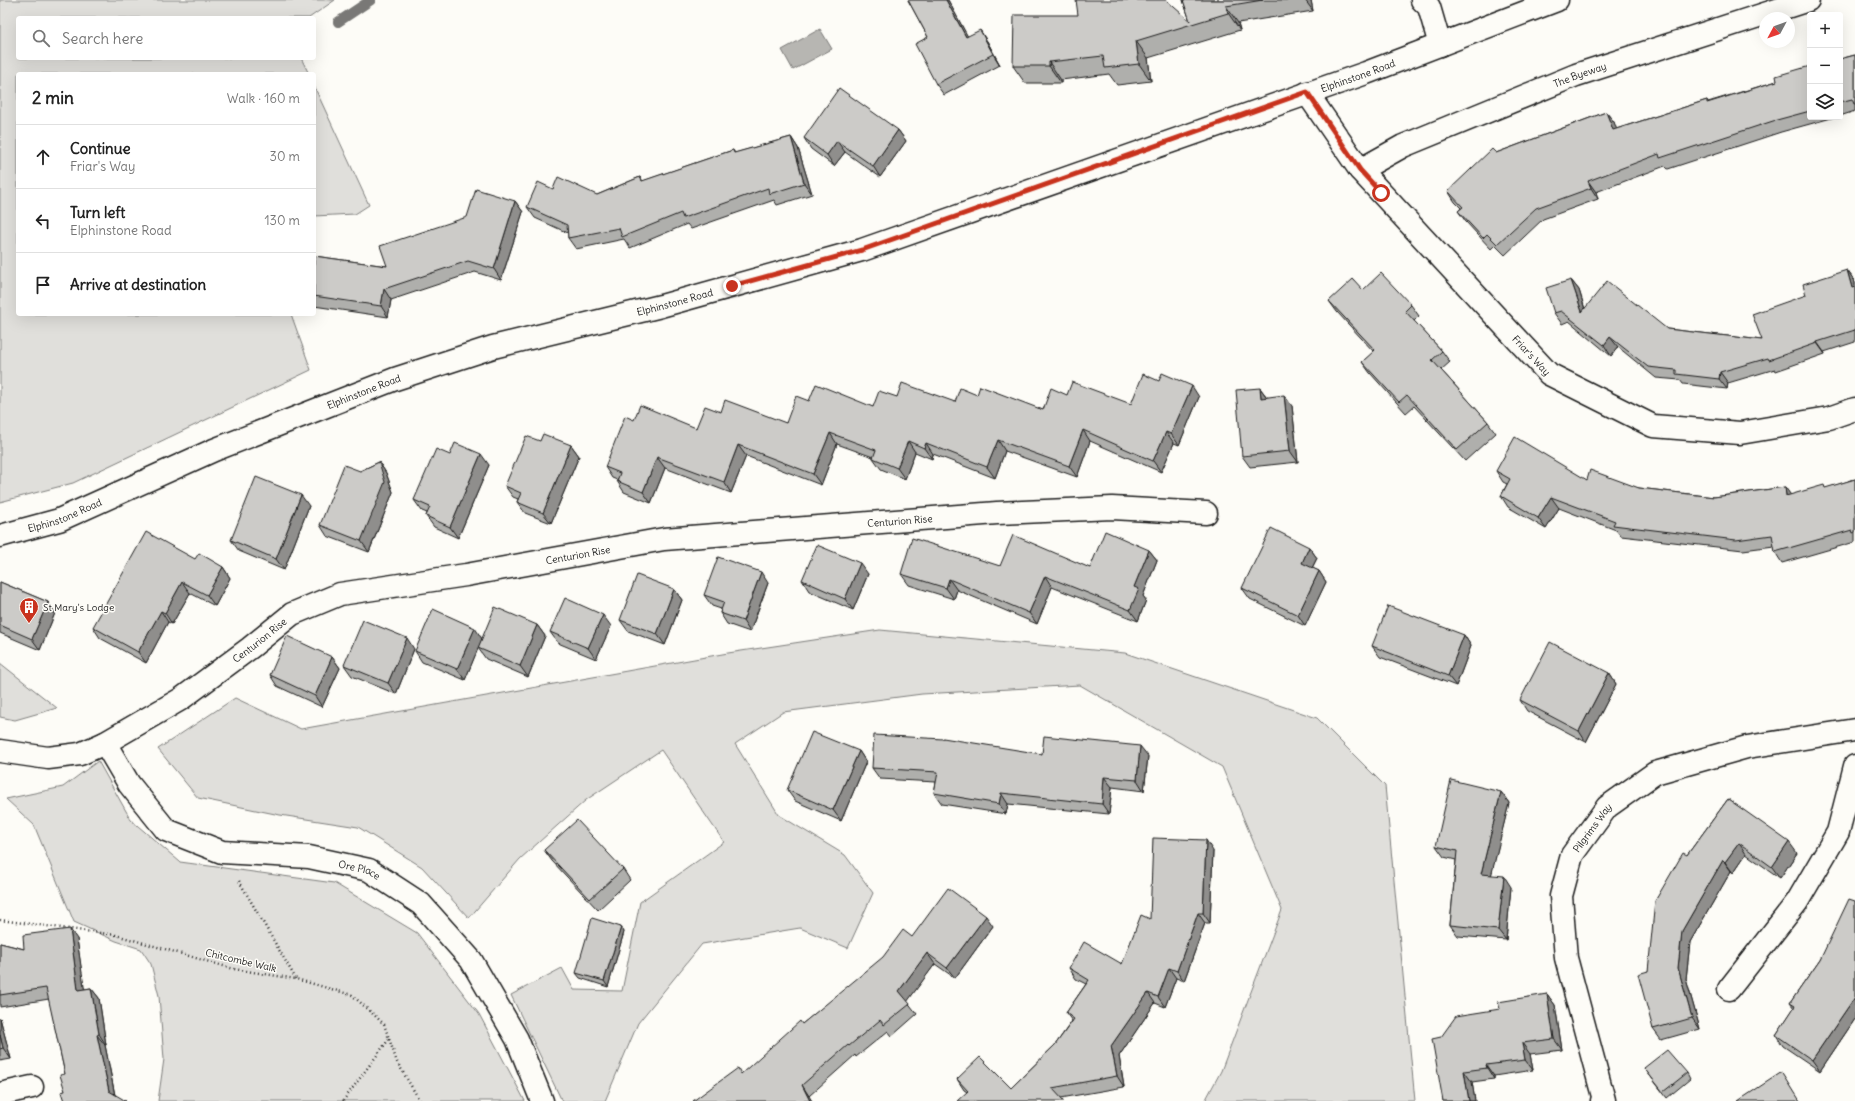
<!DOCTYPE html>
<html lang="en">
<head>
<meta charset="utf-8">
<style>
	:root { --surface:#fff; --page:#f6f6f6; --text:#222; --muted:#767676; --line:#e0e0e0 }
	body { margin:0; font-family:Delius,sans-serif; background:var(--page); color:var(--text) }
	.controls { position:absolute; right:12px; top:12px; display:grid; overflow:hidden; border-radius:4px; box-shadow:0 4px 16px #0002 }
	.controls button { width:36px; height:36px; display:grid; place-items:center; padding:0; border:0; border-bottom:1px solid var(--line); background:var(--surface); color:var(--text); font:20px sans-serif }
	.compass { position:absolute; left:1759px; top:12px; width:36px; height:36px; border-radius:50%; background:var(--surface); box-shadow:0 4px 16px #0002; rotate:229deg }
	.stop { position:absolute; width:12px; height:12px; margin:-9px; border:3px solid #c8321e; border-radius:50%; background:#fff }
	.stop.end { background:#c8321e; border-color:#fff; box-shadow:0 1px 4px #0008 }
	.list { margin:0; padding:0; list-style:none }
	h2 { display:flex; justify-content:space-between; align-items:center; height:52px; margin:0; padding:0 16px; font-size:17px }
	h2 small { font-size:13px; font-weight:400; color:var(--muted) }
	.list li { display:grid; grid-template-columns:26px 1fr auto; gap:12px; align-items:center; box-sizing:border-box; height:64px; padding:0 16px; border-top:1px solid var(--line) }
	.list b { display:block; font-size:15px; white-space:nowrap }
	.list p { margin:0; font-size:13px; white-space:nowrap; color:var(--muted) }
	.list em { font-size:13px; font-style:normal; color:var(--muted) }
	.icon { flex:none; width:22px; height:22px; fill:none; stroke:currentColor; stroke-width:2; stroke-linecap:round; stroke-linejoin:round }
	.map { position:relative; flex:none; width:1855px; height:1101px; overflow:hidden }
	.search { position:absolute; background:var(--surface); box-shadow:0 4px 16px #0002; left:16px; top:16px; width:300px; height:44px; display:flex; align-items:center; gap:10px; box-sizing:border-box; padding:0 14px; border-radius:4px; color:var(--muted); font-size:15px }
	.panel { position:absolute; background:var(--surface); box-shadow:0 4px 16px #0002; left:16px; top:72px; width:300px; height:244px; border-radius:4px }
	.map>svg:first-child { display:block }
	.green { fill:#e0dfdb; stroke:#7e7e7c }
	.water { fill:#b7b6b2; stroke:#797876 }
	.lines { fill:none; stroke-linecap:round; stroke-linejoin:round }
	.stream { stroke:#797876; stroke-width:10 }
	.street-casing { stroke:#1c1c1c; stroke-width:25 }
	.secondary-casing { stroke:#1c1c1c; stroke-width:25 }
	.path { stroke:#1c1c1c; stroke-width:2.5; stroke-dasharray:1 3; stroke-linecap:butt }
	.street { stroke:#fdfcf7; stroke-width:22 }
	.secondary { stroke:#fdfcf7; stroke-width:22 }
	.wall { fill:#afafac; stroke:#1c1c1c }
	.shaded-wall { fill:#8f8e8c; stroke:#1c1c1c }
	.building { fill:#cccbc8; stroke:#1c1c1c }
	.route { stroke:#c8321e; stroke-width:5 }
	.labels { text-anchor:middle; stroke-width:3; stroke-linejoin:round; paint-order:stroke }
	.street-label { font-size:10px; fill:#1c1c1c; stroke:#fdfcf7 }
	.poi-label { font-size:10px; fill:#1c1c1c; stroke:#fdfcf7; text-anchor:start }
</style>
</head>
<body>
<div class="map">
<svg width="1855" height="1101" viewBox="0 0 1855 1101">
	<rect width="100%" height="100%" fill="#fdfcf7"/>
	<filter id="ink" filterUnits="userSpaceOnUse"><feTurbulence type="fractalNoise" baseFrequency=".025" numOctaves="2"/><feDisplacementMap in="SourceGraphic" scale="8" xChannelSelector="R" yChannelSelector="G"/><feConvolveMatrix kernelMatrix="1 2 1 2 8 2 1 2 1" color-interpolation-filters="sRGB"/></filter>
	<g filter="url(#ink)">
		<g class="green">
			<polygon points="0,0 335,0 309,18 18,18 18,58 301,58 309,74 18,74 18,314 291,314 311,370 73,483 0,502"/>
			<polygon points="314,86 369,205 355,214 314,216"/>
			<polygon points="880,630 1125,653 1317,718 1385,786 1415,1101 1205,1101 1221,1071 1282,910 1222,767 1080,685 922,694 783,712 735,744 779,815 845,855 873,893 848,948 800,928 702,944 638,1023 605,1101 562,1101 511,995 562,968 574,990 622,991 640,902 724,842 661,750 586,800 520,859 469,918 422,867 358,827 280,815 198,798 158,749 235,698 301,729 728,653"/>
			<polygon points="0,663 57,708 15,720 0,717"/>
			<polygon points="98,761 131,820 180,862 334,883 417,933 479,1014 525,1101 158,1101 164,1059 159,996 151,964 141,949 116,941 74,922 34,825 6,799 63,787"/>
		</g>
		<polygon class="water" points="820,29 832,49 793,70 782,50"/>
		<g class="lines">
			<polyline class="stream" points="338,22 371,0"/>
			<defs>
				<g id="street">
					<polyline points="1422,0 1429,7 1440,45"/>
					<path id="s1" d="M1307,93l53,77 189,204 104,52 87,7 89,-15 26,-9"/>
					<path id="s2" d="M1360,170l43,-24 173,-71 232,-75"/>
					<path id="s3" d="M105,743l24,41 37,46 56,22 87,5 60,13 52,34 50,56 46,79 25,62"/>
					<path id="s4" d="M0,751l48,7 32,-4 25,-11 76,-44 69,-51 42,-34 48,-20 126,-19 198,-36 333,-26 115,-5 94,5"/>
					<polyline points="1729,989 1797,902 1838,832 1855,766"/>
					<polyline points="0,1094 32,1087"/>
					<path id="s5" d="M1602,1101l2,-1 -38,-142 -5,-62 11,-41 35,-48 48,-34 92,-26 108,-17"/>
				</g>
				<g id="secondary">
					<path id="s6" d="M0,536l59,-16 155,-70 181,-71 98,-32 168,-41 201,-56 504,-177 191,-73"/>
				</g>
			</defs>
			<use href="#street" class="street-casing"/>
			<use href="#secondary" class="secondary-casing"/>
			<g class="path">
				<polyline points="239,881 296,979"/>
				<polyline points="0,920 116,935 234,969 296,979 352,995 384,1024 397,1062 420,1101"/>
				<polyline points="343,1101 389,1039"/>
			</g>
			<use href="#street" class="street"/>
			<use href="#secondary" class="secondary"/>
		</g>
		<g class="wall">
			<polygon points="908,0 948,0 967,36 987,41 1000,65 944,95 936,84 928,37"/>
			<polygon points="1183,0 1311,0 1313,11 1238,23 1240,30 1148,58 1151,81 1117,85 1109,74 1061,80 1061,83 1025,83 1013,66 1190,21"/>
			<polygon points="1855,55 1855,111 1840,116 1840,59"/>
			<polygon points="1810,66 1810,117 1835,117 1781,132 1668,169 1665,166 1596,192 1598,199 1543,219 1505,255 1495,245 1491,249 1466,222 1458,211 1461,208 1455,202 1448,191 1496,153 1606,112 1614,122 1616,129 1707,100 1708,102 1777,81"/>
			<polygon points="898,130 906,141 880,177 845,152 834,166 811,149 804,138"/>
			<polygon points="791,137 798,148 812,194 777,205 774,200 691,229 687,224 630,248 624,239 576,249 568,238 568,233 535,218 527,207 553,189 597,195 640,177 643,181 733,150 735,153"/>
			<polygon points="515,201 523,212 501,280 475,272 391,300 388,317 314,306 314,256 387,266"/>
			<polygon points="1847,270 1854,280 1855,283 1855,342 1824,352 1825,354 1776,371 1775,369 1728,383 1727,389 1683,384 1680,380 1656,378 1618,347 1611,356 1569,321 1562,324 1554,313 1571,280 1579,290 1585,309 1667,329 1762,340 1806,295"/>
			<polygon points="1363,290 1411,305 1419,316 1414,321 1442,351 1450,362 1441,370 1488,422 1496,433 1465,461 1414,406 1406,413 1370,373 1362,362 1374,352 1337,312 1329,301"/>
			<polygon points="1159,381 1199,397 1179,445 1174,443 1161,472 1090,441 1077,477 1005,451 995,478 933,454 932,459 915,452 905,479 881,469 873,458 873,457 837,444 821,485 746,456 731,493 665,468 651,503 624,492 617,481 617,480 612,478 605,467 634,420 696,428 721,412 786,423 809,401 873,407 897,397 955,402 977,395 1043,410 1067,395 1131,404"/>
			<polygon points="1260,388 1267,397 1292,406 1298,462 1250,467 1242,456"/>
			<polygon points="540,441 571,445 579,456 551,523 525,513 517,502 518,499 513,497 505,486"/>
			<polygon points="450,455 489,465 458,538 434,527 426,516 427,513 422,511 414,500"/>
			<polygon points="379,462 386,473 393,492 369,552 327,536 320,525 360,471"/>
			<polygon points="1496,471 1587,480 1639,488 1714,497 1785,487 1790,495 1827,488 1855,479 1855,542 1782,563 1775,552 1774,546 1743,550 1621,536 1616,530 1559,508 1546,529 1508,507 1501,496 1507,484 1503,482"/>
			<polygon points="309,506 284,570 239,551 231,540"/>
			<polygon points="1309,547 1317,558 1312,568 1319,571 1326,582 1305,626 1250,599 1242,588"/>
			<polygon points="1149,550 1157,560 1143,596 1146,600 1138,621 1052,587 1037,624 957,590 954,599 909,585 901,574 1000,566 1090,568"/>
			<polygon points="195,559 223,567 230,578 215,606 190,593 172,624 168,622 146,663 100,638 93,627"/>
			<polygon points="868,574 853,610 809,591 802,580"/>
			<polygon points="0,582 48,602 55,613 40,650 0,633"/>
			<polygon points="768,583 750,632 727,624 720,613 721,609 712,606 704,595"/>
			<polygon points="674,589 682,600 665,645 628,631 620,620"/>
			<polygon points="537,625 545,636 528,677 486,659 478,648 465,680 422,662 415,651 482,638"/>
			<polygon points="611,626 596,659 558,643 550,632"/>
			<polygon points="1464,635 1471,646 1456,686 1380,657 1372,646"/>
			<polygon points="414,649 396,694 352,676 344,665"/>
			<polygon points="332,657 340,668 322,707 277,686 270,675"/>
			<polygon points="1609,673 1616,684 1586,742 1527,711 1520,700"/>
			<polygon points="859,751 866,762 841,821 795,801 787,790"/>
			<polygon points="1042,754 1148,756 1144,791 1112,787 1109,814 1008,804 1006,814 942,804 934,793 936,782 880,779 872,768"/>
			<polygon points="1501,792 1509,803 1491,875 1511,887 1506,940 1458,936 1450,925 1456,860 1444,857 1436,846"/>
			<polygon points="1728,799 1797,853 1780,878 1746,854 1733,873 1731,871 1690,942 1686,979 1700,1029 1661,1040 1653,1029 1648,971 1687,855"/>
			<polygon points="544,850 623,869 630,880 598,910 552,861"/>
			<polygon points="1213,851 1210,923 1205,923 1184,981 1176,978 1165,1007 1155,1003 1119,1056 1124,1087 1061,1098 967,1092 964,1090 957,1079 1011,1088 1055,1045 1072,1021 1066,1013 1086,984 1076,979 1069,968 1122,964 1150,919"/>
			<polygon points="1855,901 1855,1019 1820,1071 1783,1046 1776,1035 1794,1008 1790,1003 1820,960"/>
			<polygon points="993,926 955,978 935,964 907,1001 917,1014 892,1036 888,1031 856,1057 855,1055 809,1096 741,1074 802,1024 912,937"/>
			<polygon points="621,927 624,932 608,987 580,978 576,973"/>
			<polygon points="77,939 84,989 91,988 99,998 106,1045 105,1045 115,1095 65,1091 65,1074 49,999 0,1007 0,943 24,949"/>
			<polygon points="1547,994 1555,1005 1562,1050 1530,1054 1533,1070 1494,1076 1494,1079 1472,1082 1475,1101 1443,1101 1441,1037 1500,1009"/>
			<polygon points="0,1018 11,1059 0,1061"/>
			<polygon points="1644,1068 1687,1073 1690,1079 1667,1098"/>
		</g>
		<g class="shaded-wall">
			<polygon points="946,0 948,0 974,48 966,37"/>
			<polygon points="1305,0 1311,0 1313,11"/>
			<polygon points="1226,6 1238,23 1240,30 1228,13"/>
			<polygon points="980,30 987,41 1000,65 993,54"/>
			<polygon points="1136,41 1148,58 1151,81 1139,64"/>
			<polygon points="1049,62 1061,80 1061,83 1049,66"/>
			<polygon points="1606,112 1614,122 1621,141 1613,130"/>
			<polygon points="898,130 906,141 880,177 873,166"/>
			<polygon points="791,137 798,148 812,194 804,183"/>
			<polygon points="837,141 845,152 834,166 827,155"/>
			<polygon points="1588,181 1596,192 1598,199 1591,188"/>
			<polygon points="515,201 523,212 501,280 494,269"/>
			<polygon points="1847,270 1854,280 1855,283 1855,291 1852,288"/>
			<polygon points="1571,280 1579,290 1589,323 1582,312"/>
			<polygon points="384,289 391,300 388,317 381,306"/>
			<polygon points="1610,337 1618,347 1611,356 1604,345"/>
			<polygon points="1817,342 1824,352 1825,354 1817,343"/>
			<polygon points="1720,372 1728,383 1727,389 1719,379"/>
			<polygon points="1192,386 1199,397 1179,445 1171,434"/>
			<polygon points="1260,388 1268,399 1261,398"/>
			<polygon points="1284,395 1292,406 1298,462 1290,451"/>
			<polygon points="1083,430 1090,441 1077,477 1069,466"/>
			<polygon points="1166,432 1174,443 1161,472 1153,461"/>
			<polygon points="830,433 837,444 821,485 813,474"/>
			<polygon points="998,440 1005,451 995,478 987,467"/>
			<polygon points="908,441 915,452 905,479 897,468"/>
			<polygon points="926,443 933,454 932,459 924,448"/>
			<polygon points="571,445 579,456 551,523 543,513"/>
			<polygon points="738,445 746,456 731,493 724,482"/>
			<polygon points="481,454 489,465 458,538 450,527"/>
			<polygon points="657,457 665,468 651,503 643,492"/>
			<polygon points="379,462 386,473 393,492 369,552 361,541"/>
			<polygon points="1785,487 1793,498 1786,496"/>
			<polygon points="301,495 309,506 284,570 276,559"/>
			<polygon points="1551,497 1559,508 1546,529 1538,518"/>
			<polygon points="1309,547 1317,558 1309,574 1302,563"/>
			<polygon points="1149,550 1157,560 1143,596 1146,600 1138,621 1130,610 1134,587"/>
			<polygon points="860,563 868,574 853,610 845,599"/>
			<polygon points="223,567 230,578 215,606 207,595"/>
			<polygon points="1319,571 1326,582 1305,626 1298,615"/>
			<polygon points="761,572 768,583 750,632 743,621"/>
			<polygon points="1045,576 1052,587 1037,624 1029,613"/>
			<polygon points="949,579 957,590 954,599 946,588"/>
			<polygon points="182,582 190,593 172,624 165,613"/>
			<polygon points="674,589 682,600 665,645 657,634"/>
			<polygon points="48,602 55,613 40,650 32,639"/>
			<polygon points="161,611 168,622 146,663 138,652"/>
			<polygon points="603,615 611,626 596,659 588,648"/>
			<polygon points="537,625 545,636 528,677 520,666"/>
			<polygon points="475,628 482,639 465,680 457,669"/>
			<polygon points="1464,635 1471,646 1456,686 1448,676"/>
			<polygon points="407,638 414,649 396,694 388,683"/>
			<polygon points="332,657 340,668 322,707 315,696"/>
			<polygon points="1609,673 1616,684 1586,742 1579,731"/>
			<polygon points="1140,746 1148,756 1144,791 1137,780"/>
			<polygon points="859,751 866,762 841,821 833,810"/>
			<polygon points="1104,777 1112,787 1109,814 1102,804"/>
			<polygon points="1501,792 1509,803 1489,885 1481,874"/>
			<polygon points="1001,793 1008,804 1006,814 999,804"/>
			<polygon points="1206,840 1213,851 1210,923 1203,913"/>
			<polygon points="1789,842 1797,853 1780,878 1772,867"/>
			<polygon points="1739,843 1746,854 1733,873 1725,862"/>
			<polygon points="1723,860 1731,871 1690,942 1686,979 1700,1029 1692,1018 1678,968 1682,931"/>
			<polygon points="1504,876 1511,887 1506,940 1498,930"/>
			<polygon points="1198,913 1205,923 1184,981 1177,971"/>
			<polygon points="986,916 993,926 955,978 947,968"/>
			<polygon points="621,927 624,932 608,987 604,981"/>
			<polygon points="70,929 77,939 86,1000 78,990"/>
			<polygon points="927,953 935,964 907,1002 899,991"/>
			<polygon points="1169,968 1176,978 1165,1007 1158,997"/>
			<polygon points="91,988 99,998 106,1045 99,1034"/>
			<polygon points="1148,993 1155,1003 1119,1056 1124,1087 1117,1076 1111,1046"/>
			<polygon points="1547,994 1555,1005 1562,1050 1554,1039"/>
			<polygon points="1855,997 1855,1019 1820,1071 1812,1060"/>
			<polygon points="0,1018 11,1059 3,1048 0,1035"/>
			<polygon points="97,1035 105,1045 116,1101 109,1091"/>
			<polygon points="1522,1043 1530,1054 1533,1070 1525,1060"/>
			<polygon points="1486,1065 1494,1076 1494,1079 1487,1068"/>
			<polygon points="1464,1071 1472,1082 1475,1101 1469,1101"/>
			<polygon points="802,1085 809,1096 812,1101 810,1101"/>
		</g>
		<g class="building">
			<polygon points="908,0 946,0 966,37 980,30 993,54 936,84 915,44 928,37"/>
			<polygon points="1076,0 1166,0 1190,21 1183,0 1263,0 1226,6 1228,13 1136,41 1139,64 1105,68 1103,56 1049,62 1049,66 1013,66 1014,15 1078,15"/>
			<polygon points="1855,55 1855,104 1854,104 1852,99 1840,102 1840,59"/>
			<polygon points="1810,66 1810,111 1773,121 1660,158 1659,154 1588,181 1591,188 1536,208 1497,244 1487,234 1483,238 1458,211 1463,207 1448,191 1492,149 1496,153 1606,112 1613,130 1707,100 1707,103 1777,81 1776,76"/>
			<polygon points="839,88 898,130 873,166 837,141 827,155 804,138"/>
			<polygon points="791,137 804,183 769,194 768,188 683,218 681,213 622,237 619,228 568,238 567,225 527,207 538,182 553,189 558,177 597,195 640,177 642,181 733,150 734,153"/>
			<polygon points="476,189 515,201 494,269 468,261 384,289 381,306 314,296 314,256 387,266 380,246 467,217"/>
			<polygon points="1847,270 1852,288 1855,287 1855,330 1817,342 1817,343 1769,360 1768,358 1720,372 1719,379 1676,374 1676,370 1648,367 1610,337 1604,345 1561,311 1554,313 1546,288 1571,280 1582,312 1607,281 1667,329 1762,340 1752,314 1806,295 1803,284"/>
			<polygon points="1381,273 1411,305 1405,311 1442,351 1432,360 1488,422 1457,450 1407,395 1399,402 1362,362 1375,350 1329,301 1353,279 1363,290"/>
			<polygon points="1162,373 1192,386 1171,434 1166,432 1153,461 1083,430 1069,466 998,440 987,467 926,443 924,448 908,441 897,468 873,458 876,450 830,433 813,474 738,445 724,482 657,457 643,492 617,481 620,473 605,467 625,416 634,420 640,405 696,428 705,406 721,412 725,400 786,423 796,396 809,401 816,384 873,407 879,391 897,397 902,383 955,402 960,388 977,395 980,386 1043,410 1051,388 1067,395 1072,382 1131,404 1143,374 1159,381"/>
			<polygon points="1260,388 1261,398 1284,395 1290,451 1242,456 1236,390"/>
			<polygon points="543,434 571,445 543,513 517,502 521,493 505,486 526,436 540,441"/>
			<polygon points="1515,437 1587,480 1590,470 1639,488 1714,497 1785,487 1786,496 1824,485 1825,488 1855,479 1855,532 1853,533 1852,530 1775,552 1772,535 1736,540 1613,525 1615,521 1551,497 1538,518 1501,496 1510,479 1496,471"/>
			<polygon points="455,443 481,454 450,527 426,516 430,507 414,500 436,449 450,455"/>
			<polygon points="379,462 385,482 361,541 320,525 344,465 360,471"/>
			<polygon points="256,477 301,495 276,559 231,540"/>
			<polygon points="1271,528 1309,547 1302,563 1319,571 1298,615 1242,588"/>
			<polygon points="1105,531 1149,550 1134,587 1139,589 1130,610 1045,576 1029,613 949,579 946,588 901,574 912,538 1000,566 1013,535 1090,568"/>
			<polygon points="146,532 195,559 199,553 223,567 207,595 182,582 165,613 161,611 138,652 93,627"/>
			<polygon points="817,545 860,563 845,599 802,580"/>
			<polygon points="718,557 761,572 743,621 720,613 724,602 704,595"/>
			<polygon points="637,575 674,589 657,634 620,620"/>
			<polygon points="0,582 48,602 32,639 0,625"/>
			<polygon points="565,598 603,615 588,648 550,632"/>
			<polygon points="1388,606 1464,635 1448,676 1372,646"/>
			<polygon points="495,607 537,625 520,666 478,648"/>
			<polygon points="433,609 475,628 457,669 415,651"/>
			<polygon points="363,620 407,638 388,683 344,665"/>
			<polygon points="287,636 332,657 315,696 270,675"/>
			<polygon points="1550,642 1609,673 1579,731 1520,700"/>
			<polygon points="812,732 859,751 833,810 787,790"/>
			<polygon points="874,735 943,739 943,738 1042,754 1044,736 1140,746 1137,780 1104,777 1102,804 1001,793 999,804 934,793 938,772 872,768"/>
			<polygon points="1451,780 1501,792 1481,874 1504,876 1498,930 1450,925 1457,851 1436,846"/>
			<polygon points="1728,799 1789,842 1772,867 1739,843 1725,862 1723,860 1682,931 1678,968 1692,1018 1653,1029 1638,974 1648,971 1655,901 1683,853 1687,855"/>
			<polygon points="577,820 623,869 590,899 544,850"/>
			<polygon points="1153,838 1206,840 1203,913 1198,913 1177,971 1169,968 1158,997 1148,993 1111,1046 1117,1076 1052,1088 1064,1101 957,1101 968,1091 957,1079 980,1057 1011,1088 1055,1045 1074,1019 1066,1013 1089,980 1069,968 1084,942 1122,964 1141,915 1150,919"/>
			<polygon points="948,888 986,916 947,968 927,953 899,991 910,1004 884,1025 880,1020 849,1046 848,1045 802,1085 810,1101 693,1101 738,1068 741,1074 800,1021 802,1024 883,957 903,930 912,937"/>
			<polygon points="1849,899 1855,901 1855,997 1812,1060 1776,1035 1795,1006 1790,1003 1820,960"/>
			<polygon points="592,918 621,927 604,981 576,973"/>
			<polygon points="70,929 78,990 91,988 99,1034 97,1035 109,1091 126,1101 64,1101 61,1092 65,1091 60,1075 65,1074 46,988 0,995 0,943 24,949 23,935"/>
			<polygon points="1547,994 1554,1039 1522,1043 1525,1060 1486,1065 1487,1068 1464,1071 1469,1101 1443,1101 1432,1039 1441,1037 1456,1016 1500,1009 1498,1002"/>
			<polygon points="0,1035 3,1048 0,1049"/>
			<polygon points="1667,1050 1687,1073 1663,1092 1644,1068"/>
			<polygon points="1782,1072 1800,1101 1738,1101"/>
		</g>
	</g>
	<g class="lines" filter="url(#ink)">
		<polyline class="route" points="732,286 862,250 1307,92 1360,170 1381,193"/>
	</g>
	<defs>
		<symbol id="building-pin" viewBox="-11 -11 22 30"><path d="M0 17L-7.5 6A9.5 9.5 0 1 1 7.5 6Z" fill="#c8321e" stroke="#fdfcf7"/><path d="M-4-6H4V6H1V3H-1V6H-4ZM-2.5-4.3h1.7v1.8h-1.7ZM.8-4.3h1.7v1.8H.8ZM-2.5-1h1.7V.8h-1.7ZM.8-1h1.7V.8H.8Z" fill="#fff"/></symbol>
	</defs>
	<g fill-rule="evenodd">
		<use href="#building-pin" x="18" y="596" width="22" height="30"/>
	</g>
	<g class="labels">
		<g class="street-label">
			<text dy="4" stroke="none"><textPath href="#s6" startOffset="1436">Elphinstone Road</textPath></text>
			<text dy="4" stroke="none"><textPath href="#s2" startOffset="240">The Byeway</textPath></text>
			<text dy="4" stroke="none"><textPath href="#s6" startOffset="716">Elphinstone Road</textPath></text>
			<text dy="4" stroke="none"><textPath href="#s1" startOffset="346">Friar's Way</textPath></text>
			<text dy="4" stroke="none"><textPath href="#s6" startOffset="392">Elphinstone Road</textPath></text>
			<text dy="4" stroke="none"><textPath href="#s6" startOffset="68">Elphinstone Road</textPath></text>
			<text dy="4" stroke="none"><textPath href="#s4" startOffset="953">Centurion Rise</textPath></text>
			<text dy="4" stroke="none"><textPath href="#s4" startOffset="629">Centurion Rise</textPath></text>
			<text dy="4" stroke="none"><textPath href="#s4" startOffset="294">Centurion Rise</textPath></text>
			<text dy="4" stroke="none"><textPath href="#s5" startOffset="288">Pilgrims Way</textPath></text>
			<text dy="4" stroke="none"><textPath href="#s3" startOffset="306">Ore Place</textPath></text>
			<text transform="translate(241 960) rotate(13)" y="4">Chitcombe Walk</text>
		</g>
		<g class="poi-label">
			<text x="43" y="611">St Mary's Lodge</text>
		</g>
	</g>
</svg>
<div class="controls">
<button>+</button>
<button>−</button>
<button><svg class="icon" aria-label="layers" viewBox="0 0 24 24"><path d="M12 4l9 5-9 5-9-5zM3 14l9 5 9-5"/></svg></button>
</div>
<svg class="compass" viewBox="-18 -18 36 36"><path d="M0-13l5 13h-10z" fill="#e53935"/><path d="M0 13l5-13h-10z" fill="#767676"/></svg>
<div class="stop" style="left:1381px;top:193px"></div>
<div class="stop end" style="left:732px;top:286px"></div>
<div class="search"><svg class="icon" aria-label="search" viewBox="0 0 24 24"><circle cx="10" cy="10" r="6"/><path d="M15 15l6 6"/></svg>Search here</div>
<section class="panel">
<h2>2 min<small>Walk · 160 m</small></h2>
<ul class="list">
<li><svg class="icon" aria-label="ahead" viewBox="0 0 24 24"><path d="M12 20V5M6 11l6-6 6 6"/></svg><div><b>Continue</b><p>Friar's Way</p></div><em>30 m</em></li>
<li><svg class="icon" aria-label="left" viewBox="0 0 24 24"><path d="M17 20v-9H6M10 6l-5 5 5 5"/></svg><div><b>Turn left</b><p>Elphinstone Road</p></div><em>130 m</em></li>
<li><svg class="icon" aria-label="arrive" viewBox="0 0 24 24"><path d="M6 21V4h12l-3 4 3 4H6"/></svg><div><b>Arrive at destination</b></div></li>
</ul>
</section>
</div>
</body>
</html>
